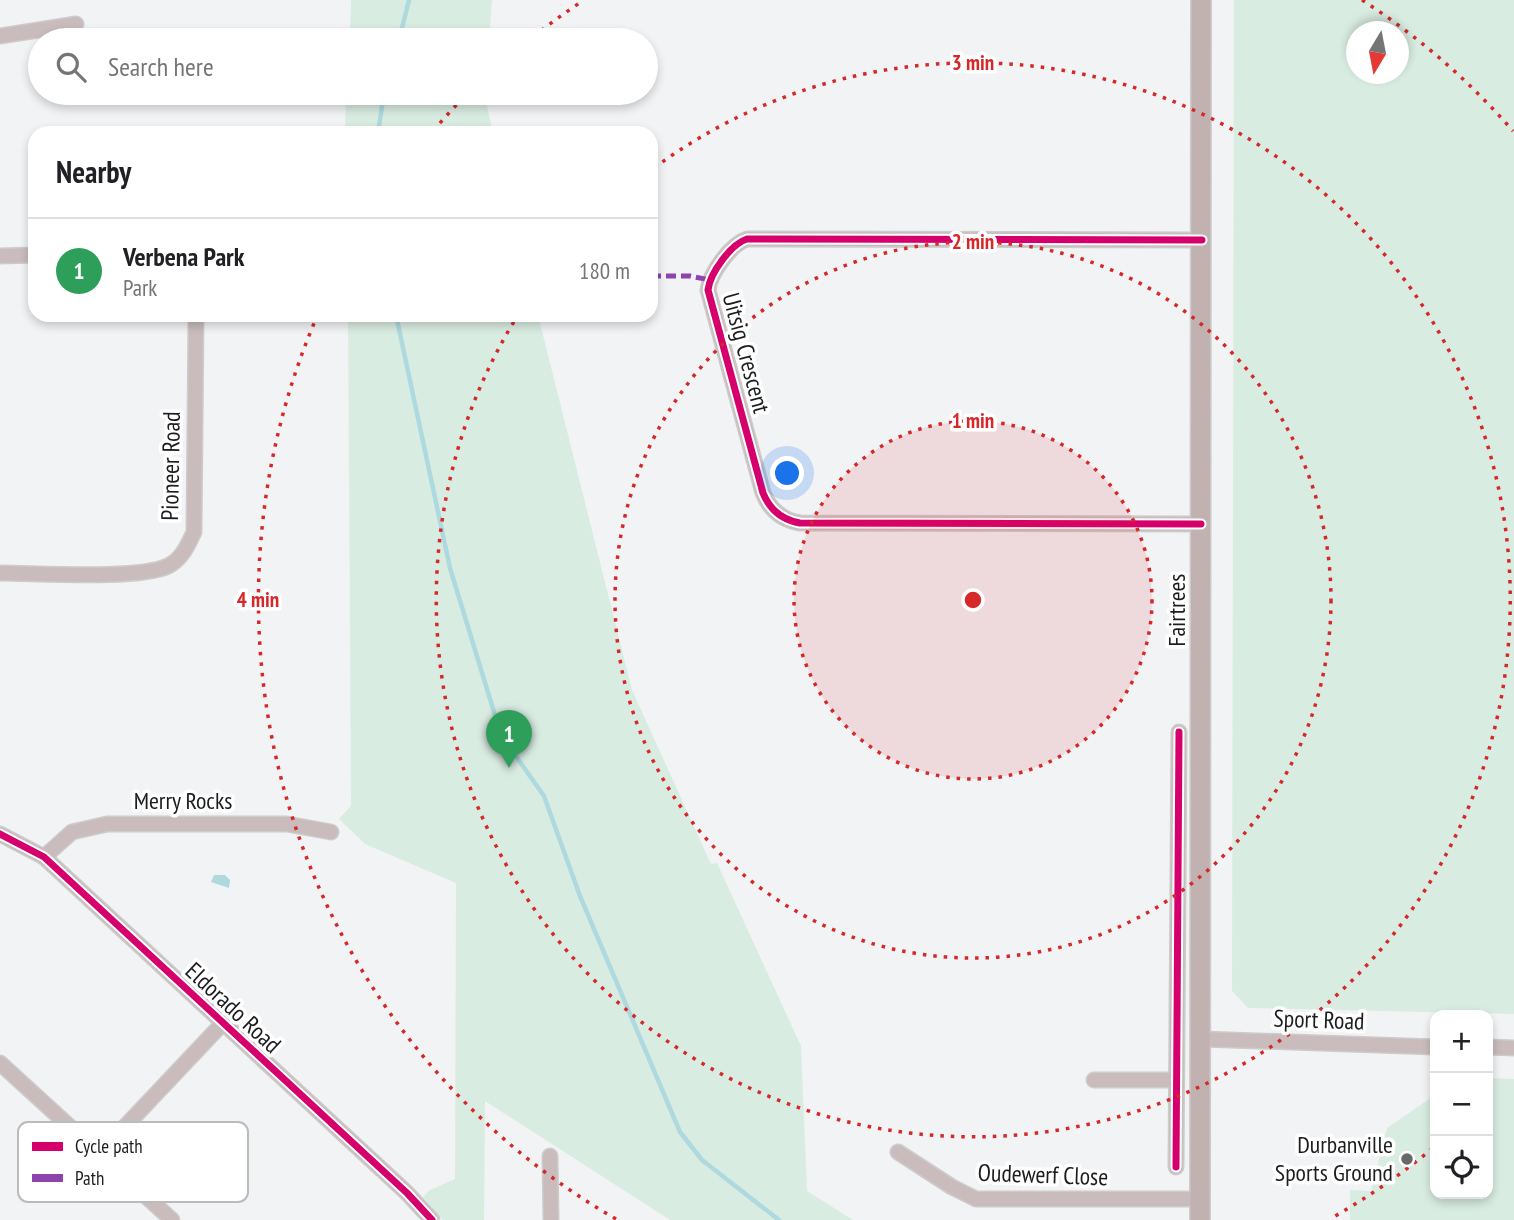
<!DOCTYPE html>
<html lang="en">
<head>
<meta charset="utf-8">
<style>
	:root { --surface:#fff; --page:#f2f2f2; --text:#202124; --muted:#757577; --line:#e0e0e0; --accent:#676869 }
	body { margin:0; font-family:"PT Sans Narrow",sans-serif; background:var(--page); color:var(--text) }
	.controls { position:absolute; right:21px; bottom:21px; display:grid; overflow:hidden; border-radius:14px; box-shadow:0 4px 10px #0003 }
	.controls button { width:63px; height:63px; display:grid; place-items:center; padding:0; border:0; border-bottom:2px solid var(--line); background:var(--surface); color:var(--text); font:35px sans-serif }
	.compass { position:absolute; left:1346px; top:21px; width:63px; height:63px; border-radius:50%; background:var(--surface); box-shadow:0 4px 10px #0003; rotate:190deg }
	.you { position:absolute; left:788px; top:474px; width:24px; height:24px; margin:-18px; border:5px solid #fff; border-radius:50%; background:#1a73e8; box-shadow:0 0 0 10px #1a73e833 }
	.badge { display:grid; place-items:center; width:46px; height:46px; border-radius:50%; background:var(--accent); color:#fff; font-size:23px; font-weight:700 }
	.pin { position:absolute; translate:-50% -58px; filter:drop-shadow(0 2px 4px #0008) }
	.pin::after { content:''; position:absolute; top:37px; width:24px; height:21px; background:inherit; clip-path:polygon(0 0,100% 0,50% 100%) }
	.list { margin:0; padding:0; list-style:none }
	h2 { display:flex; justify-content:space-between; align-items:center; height:91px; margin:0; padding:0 28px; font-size:30px }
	h2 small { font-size:23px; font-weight:400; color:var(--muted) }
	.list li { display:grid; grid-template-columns:46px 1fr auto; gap:21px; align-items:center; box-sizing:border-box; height:105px; padding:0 28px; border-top:2px solid var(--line) }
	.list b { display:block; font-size:26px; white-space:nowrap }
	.list p { margin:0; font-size:23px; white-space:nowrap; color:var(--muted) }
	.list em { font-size:23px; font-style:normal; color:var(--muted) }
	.icon { flex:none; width:38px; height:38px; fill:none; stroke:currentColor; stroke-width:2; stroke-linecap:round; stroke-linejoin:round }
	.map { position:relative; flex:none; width:1514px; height:1220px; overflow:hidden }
	.search { position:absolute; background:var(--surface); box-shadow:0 4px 10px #0003; left:28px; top:28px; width:630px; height:77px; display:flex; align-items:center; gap:18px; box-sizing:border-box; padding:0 24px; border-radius:38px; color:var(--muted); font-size:26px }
	.panel { position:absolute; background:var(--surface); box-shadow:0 4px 10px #0003; left:28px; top:126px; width:630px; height:196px; border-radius:21px }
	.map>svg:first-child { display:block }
	.green { fill:#d9ece2; fill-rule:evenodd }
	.water { fill:#aed9de }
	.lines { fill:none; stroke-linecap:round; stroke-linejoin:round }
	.stream { stroke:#aed9de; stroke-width:4.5 }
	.minor-casing { stroke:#cccccd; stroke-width:17 }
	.secondary-casing { stroke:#cccccd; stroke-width:22 }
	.minor { stroke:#cabcbc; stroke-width:14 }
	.secondary { stroke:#c1b1b1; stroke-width:19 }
	.quiet { stroke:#8e44ad; stroke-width:5; stroke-dasharray:10 5; stroke-linecap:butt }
	.cycleway-casing { stroke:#fff; stroke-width:11 }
	.cycleway { stroke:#d6006c; stroke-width:7 }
	.ring { fill:none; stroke:#d62828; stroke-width:3.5; stroke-dasharray:3.5 7 }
	.poi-dot { fill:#676869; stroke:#fff; stroke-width:2.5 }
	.labels { text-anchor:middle; stroke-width:7; stroke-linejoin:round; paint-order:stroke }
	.street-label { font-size:24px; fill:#1c1d1e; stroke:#fff }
	.poi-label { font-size:24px; fill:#1c1d1e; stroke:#fff; text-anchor:end }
	.key { fill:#fff; stroke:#bbbbbc; stroke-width:2 }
	.key-label { font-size:19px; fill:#1c1d1e }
	.centre { fill:#d62828; stroke:#fff; stroke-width:3.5 }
	.ring-label { font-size:21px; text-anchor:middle; font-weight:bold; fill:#d62828; stroke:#fff; stroke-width:7; stroke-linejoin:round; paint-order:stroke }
</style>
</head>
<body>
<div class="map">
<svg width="1514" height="1220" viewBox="0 0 1514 1220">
	<rect width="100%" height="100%" fill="#f2f3f5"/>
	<g class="green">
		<polygon points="351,0 492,0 489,40 350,40"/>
		<path d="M1234,0h280v1014l-266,-6 -16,-17zM1356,32h42v42h-42z"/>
		<polygon points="346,93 484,93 493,133 345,133"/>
		<polygon points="348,315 538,315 632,690 711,864 717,863 801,1046 807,1191 853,1220 670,1220 485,1101 484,1220 443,1220 423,1197 430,1190 455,1179 456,883 365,844 339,819 351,806"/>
		<polygon points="1488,1078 1514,1079 1514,1220 1350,1220 1350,1190 1371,1191 1387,1128 1435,1095 1435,1194 1488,1194"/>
	</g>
	<polygon class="water" points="214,875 225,875 230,880 229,888 211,882"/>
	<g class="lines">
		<g class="stream">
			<polyline points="399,40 409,0"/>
			<polyline points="378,133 384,93"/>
			<polyline points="396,315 450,568 501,735 544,796 580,896 680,1132 702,1160 779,1220"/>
		</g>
		<defs>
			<g id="minor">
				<polyline points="0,36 76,24"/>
				<polyline points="0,256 35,255"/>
				<path d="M1201,524l-401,-1c-18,-3 -30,-13 -37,-30l-55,-203c2,-17 23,-46 39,-51l455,1"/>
				<path d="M0,573c37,0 139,7 168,-7 14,-7 20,-21 26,-34l2,-217"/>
				<polyline points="0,834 44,857 407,1193 432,1220"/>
				<polyline points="44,857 72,832 107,824 287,824 331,832"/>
				<polyline points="1202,1039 1435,1047"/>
				<polyline points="1488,1047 1514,1048"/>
				<polyline points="0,1063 172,1220"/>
				<polyline points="1094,1080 1176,1080"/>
				<polyline points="898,1152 952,1187 976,1199 1200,1199"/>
				<polyline points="100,1153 222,1024"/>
				<polyline points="550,1156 551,1220"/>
				<polyline points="1176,1167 1179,732"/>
			</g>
			<polyline id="secondary" points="1200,1220 1201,0"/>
		</defs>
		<use href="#minor" class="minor-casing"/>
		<use href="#secondary" class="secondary-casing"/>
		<use href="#minor" class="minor"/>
		<use href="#secondary" class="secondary"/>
		<polyline class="quiet" points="651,276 690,276 710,280"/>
		<defs>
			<g id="cycleway">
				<path d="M1201,524l-401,-1c-18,-3 -30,-13 -37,-30l-55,-203c2,-17 23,-46 39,-51l455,1"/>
				<polyline points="0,834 44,857 407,1193 432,1220"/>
				<polyline points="1176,1167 1179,732"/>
			</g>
		</defs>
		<use href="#cycleway" class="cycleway-casing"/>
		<use href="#cycleway" class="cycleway"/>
	</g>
	<circle cx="973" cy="600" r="179" fill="#d62828" fill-opacity=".12"/>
	<g class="ring">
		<circle cx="973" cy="600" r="179"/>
		<circle cx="973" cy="600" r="358"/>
		<path d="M654 168A537 537 0 1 1 518 315"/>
		<path d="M1433 1148A715 715 0 0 1 1330 1219M616 1219A715 715 0 0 1 315 321M433 131A715 715 0 0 1 467 94M533 37A715 715 0 0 1 584 0M1362 0A715 715 0 0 1 1513 131"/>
	</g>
	<circle class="poi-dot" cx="1407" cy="1159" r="7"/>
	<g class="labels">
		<g class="street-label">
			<text transform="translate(746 353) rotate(75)" y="8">Uitsig Crescent</text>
			<text transform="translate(171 466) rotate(-89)" y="8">Pioneer Road</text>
			<text transform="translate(1177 610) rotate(-90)" y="8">Fairtrees</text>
			<text x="183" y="809">Merry Rocks</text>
			<text transform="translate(233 1008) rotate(43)" y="8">Eldorado Road</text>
			<text transform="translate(1319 1020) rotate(2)" y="8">Sport Road</text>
			<text transform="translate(1043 1175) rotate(2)" y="8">Oudewerf Close</text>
		</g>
		<g class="poi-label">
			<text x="1393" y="1153">Durbanville<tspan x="1393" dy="28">Sports Ground</tspan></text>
		</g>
	</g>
	<rect x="18" y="1122" width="230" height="80" rx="10" class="key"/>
	<rect x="32" y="1142" width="31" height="9" fill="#d6006c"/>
	<rect x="32" y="1174" width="31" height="8" fill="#8e44ad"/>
	<g class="key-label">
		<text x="75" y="1153">Cycle path</text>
		<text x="75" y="1185">Path</text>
	</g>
	<circle cx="973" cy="600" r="10" class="centre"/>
	<g class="ring-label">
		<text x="973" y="70">3 min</text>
		<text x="973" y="249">2 min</text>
		<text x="973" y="428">1 min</text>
		<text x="258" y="607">4 min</text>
	</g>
</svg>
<div class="controls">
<button>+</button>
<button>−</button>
<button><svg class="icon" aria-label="locate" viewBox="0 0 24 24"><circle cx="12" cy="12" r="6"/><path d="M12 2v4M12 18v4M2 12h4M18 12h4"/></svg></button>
</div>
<svg class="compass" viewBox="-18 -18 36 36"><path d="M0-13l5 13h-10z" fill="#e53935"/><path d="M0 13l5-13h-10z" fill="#757577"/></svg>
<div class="you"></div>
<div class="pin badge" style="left:509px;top:768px;background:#2e9e5b">1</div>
<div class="search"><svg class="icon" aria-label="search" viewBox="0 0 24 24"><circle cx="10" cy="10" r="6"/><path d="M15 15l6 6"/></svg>Search here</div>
<section class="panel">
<h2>Nearby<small></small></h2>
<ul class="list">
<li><span class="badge" style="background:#2e9e5b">1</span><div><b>Verbena Park</b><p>Park</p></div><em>180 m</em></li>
</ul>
</section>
</div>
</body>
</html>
